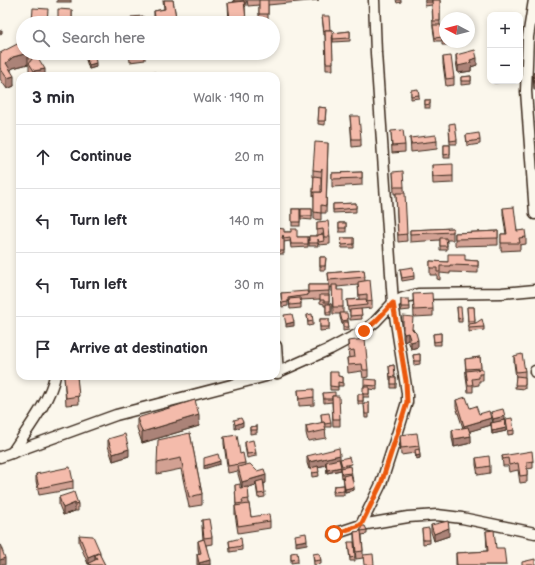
<!DOCTYPE html>
<html lang="en">
<head>
<meta charset="utf-8">
<style>
	:root { --surface:#fff; --page:#f2f2f3; --text:#2b2b33; --muted:#7c7c81; --line:#e1e1e2 }
	body { margin:0; font-family:"Balsamiq Sans",sans-serif; background:var(--page); color:var(--text) }
	.controls { position:absolute; right:12px; top:12px; display:grid; overflow:hidden; border-radius:8px; box-shadow:0 2px 6px #0003 }
	.controls button { width:36px; height:36px; display:grid; place-items:center; padding:0; border:0; border-bottom:1px solid var(--line); background:var(--surface); color:var(--text); font:20px sans-serif }
	.compass { position:absolute; left:439px; top:12px; width:36px; height:36px; border-radius:50%; background:var(--surface); box-shadow:0 2px 6px #0003; rotate:277deg }
	.stop { position:absolute; width:12px; height:12px; margin:-9px; border:3px solid #ea580c; border-radius:50%; background:#fff }
	.stop.end { background:#ea580c; border-color:#fff; box-shadow:0 1px 4px #0008 }
	.list { margin:0; padding:0; list-style:none }
	h2 { display:flex; justify-content:space-between; align-items:center; height:52px; margin:0; padding:0 16px; font-size:17px }
	h2 small { font-size:13px; font-weight:400; color:var(--muted) }
	.list li { display:grid; grid-template-columns:26px 1fr auto; gap:12px; align-items:center; box-sizing:border-box; height:64px; padding:0 16px; border-top:1px solid var(--line) }
	.list b { display:block; font-size:15px; white-space:nowrap }
	.list em { font-size:13px; font-style:normal; color:var(--muted) }
	.icon { flex:none; width:22px; height:22px; fill:none; stroke:currentColor; stroke-width:2; stroke-linecap:round; stroke-linejoin:round }
	.map { position:relative; flex:none; width:535px; height:565px; overflow:hidden }
	.search { position:absolute; background:var(--surface); box-shadow:0 2px 6px #0003; left:16px; top:16px; width:264px; height:44px; display:flex; align-items:center; gap:10px; box-sizing:border-box; padding:0 14px; border-radius:22px; color:var(--muted); font-size:15px }
	.panel { position:absolute; background:var(--surface); box-shadow:0 2px 6px #0003; left:16px; top:72px; width:264px; height:308px; border-radius:12px }
	.map>svg:first-child { display:block }
	.lines { fill:none; stroke-linecap:round; stroke-linejoin:round }
	.street-casing { stroke:#3b2a1e; stroke-width:13 }
	.street { stroke:#fbf7ec; stroke-width:10 }
	.wall { fill:#d2a193; stroke:#3b2a1e }
	.shaded-wall { fill:#ab8378; stroke:#3b2a1e }
	.building { fill:#f4bbab; stroke:#3b2a1e }
	.route { stroke:#ea580c; stroke-width:5 }
</style>
</head>
<body>
<div class="map">
<svg width="535" height="565" viewBox="0 0 535 565">
	<rect width="100%" height="100%" fill="#fbf7ec"/>
	<filter id="ink" filterUnits="userSpaceOnUse"><feTurbulence type="fractalNoise" baseFrequency=".025" numOctaves="2"/><feDisplacementMap in="SourceGraphic" scale="8" xChannelSelector="R" yChannelSelector="G"/><feConvolveMatrix kernelMatrix="1 2 1 2 8 2 1 2 1" color-interpolation-filters="sRGB"/></filter>
	<g filter="url(#ink)">
		<g class="lines">
			<defs>
				<g id="street">
					<polyline points="534,0 528,37 526,91 535,214"/>
					<polyline points="276,346 278,373"/>
					<polyline points="535,371 535,372"/>
					<polyline points="276,373 330,349 364,331 375,322 393,303 403,298 418,294 502,293 535,290"/>
					<path d="M12,453c14,-22 38,-52 43,-77"/>
					<polyline points="0,457 116,415 266,376"/>
					<polyline points="361,525 381,484 400,425 407,402 407,393 393,303 376,53 374,0"/>
					<polyline points="334,534 361,525 408,517 437,515 462,518 535,533"/>
				</g>
			</defs>
			<use href="#street" class="street-casing"/>
			<use href="#street" class="street"/>
		</g>
		<g class="wall">
			<rect x="57" y="0" width="14" height="2"/>
			<polygon points="163,0 173,0 177,23 155,23 154,18 154,11 164,9"/>
			<polygon points="233,0 246,0 246,6 245,7 246,23 229,23 228,3 234,2"/>
			<polygon points="247,0 319,0 268,5 268,21 259,22 259,5 248,6"/>
			<polygon points="396,0 401,0 401,2 397,3"/>
			<polygon points="425,0 440,0 440,25 441,28 445,28 445,42 449,42 449,45 442,45 442,41 435,41 433,28 432,5 425,6"/>
			<polygon points="72,10 72,23 58,23 58,22"/>
			<polygon points="322,16 330,30 332,30 333,70 326,70 325,35 324,35"/>
			<polygon points="350,31 350,41 333,42 333,33"/>
			<polygon points="0,53 35,53 45,76 30,76 29,74 29,66 28,64 13,68 11,70 14,86 7,89 0,79"/>
			<polygon points="129,53 145,53 145,60 130,62"/>
			<polygon points="169,53 180,53 180,55 170,57"/>
			<polygon points="456,55 477,65 471,67 471,71 458,73 456,62"/>
			<polygon points="86,56 96,67 89,69 86,60"/>
			<polygon points="443,57 454,78 454,85 446,86 443,64"/>
			<polygon points="533,73 535,73 535,90 534,90"/>
			<polygon points="471,76 471,84 461,85 461,77"/>
			<polygon points="494,81 505,81 505,82 494,83"/>
			<polygon points="411,90 419,95 419,98 411,99"/>
			<rect x="425" y="100" width="5" height="8"/>
			<polygon points="319,107 326,108 325,125 318,124"/>
			<polygon points="350,116 361,139 361,146 352,147"/>
			<polygon points="449,128 457,140 457,144 450,144"/>
			<polygon points="391,131 405,145 405,152 392,153"/>
			<polygon points="466,135 480,140 480,144 467,146"/>
			<polygon points="410,138 437,141 437,149 411,152"/>
			<polygon points="328,143 326,213 321,213 321,220 314,219 314,196 313,196 313,192 314,177 313,177 313,170"/>
			<rect x="444" y="145" width="6" height="13"/>
			<polygon points="432,165 453,176 453,183 433,184"/>
			<polygon points="362,172 362,185 332,187 332,173"/>
			<polygon points="393,172 404,187 407,241 398,242 396,194 394,194"/>
			<polygon points="356,203 356,212 333,213 333,204"/>
			<polygon points="503,208 517,231 526,237 526,244 520,245 520,250 501,251 501,234 506,234 503,215"/>
			<rect x="292" y="209" width="8" height="17"/>
			<polygon points="301,209 312,209 312,220 301,219"/>
			<polygon points="317,222 330,237 330,244 319,245 318,243 318,246 309,246 309,236 317,236"/>
			<rect x="339" y="223" width="7" height="9"/>
			<polygon points="277,228 284,232 291,232 297,237 308,237 308,247 291,248 290,241 284,242 284,254 277,254"/>
			<polygon points="453,228 453,240 447,240 447,250 440,250 440,240 410,242 410,230"/>
			<polygon points="498,231 498,245 455,246 455,233"/>
			<polygon points="341,238 354,238 354,248 342,248"/>
			<polygon points="320,257 326,257 325,270 320,270"/>
			<polygon points="465,260 478,261 478,273 450,272 450,274 440,273 440,280 437,279 437,275 430,275 430,261 448,262"/>
			<polygon points="400,269 414,276 414,279 402,281"/>
			<polygon points="364,270 365,281 372,301 372,308 361,309 362,319 350,320 350,311 348,311 347,300 359,299 358,285 337,287 337,290 343,307 343,313 348,320 349,330 343,331 343,324 342,324 340,317 340,314 333,314 332,287 329,288 329,304 331,304 331,315 326,315 326,306 324,306 324,304 320,303 320,299 301,300 301,308 290,309 289,301 288,301 288,306 282,307 281,293 308,295 308,285 329,285 328,273"/>
			<polygon points="413,294 433,309 433,316 414,317"/>
			<polygon points="401,299 410,307 410,310 401,311"/>
			<polygon points="457,307 462,318 462,322 458,322"/>
			<polygon points="467,307 474,307 475,323 484,327 484,330 469,332 469,325 468,325"/>
			<polygon points="307,315 313,321 313,325 308,326"/>
			<polygon points="320,319 329,319 329,330 320,331"/>
			<polygon points="413,329 418,347 411,349 408,340 404,342 403,338 403,331"/>
			<polygon points="441,333 441,345 434,345 433,334"/>
			<polygon points="348,341 368,370 368,377 363,378 362,371 348,373 347,358 349,358 348,348"/>
			<polygon points="420,354 420,364 414,365 413,355"/>
			<polygon points="514,356 525,371 525,389 515,388 516,378 514,363"/>
			<polygon points="480,357 481,369 483,374 483,381 479,381 479,385 473,386 473,392 468,392 466,376 465,359"/>
			<polygon points="394,365 395,378 396,378 396,388 391,388 391,380 390,380 389,366"/>
			<polygon points="330,372 338,376 343,377 343,386 338,386 338,390 330,390"/>
			<polygon points="64,376 77,376 79,404 66,405"/>
			<polygon points="377,380 377,390 369,389 369,397 363,397 363,404 358,404 358,394 363,394 364,385"/>
			<polygon points="298,390 314,397 314,405 299,406"/>
			<polygon points="323,393 335,396 340,419 340,426 333,426 332,402 324,403"/>
			<polygon points="456,400 491,423 493,422 491,416 491,412 505,420 506,431 492,434 491,425 470,431 471,443 454,447 452,438 452,430 463,428 456,407"/>
			<polygon points="364,403 369,403 369,418 365,418"/>
			<polygon points="321,414 331,423 331,427 325,427 326,438 308,441 306,433 306,426 322,423"/>
			<polygon points="137,418 199,426 142,443 137,428"/>
			<polygon points="506,419 514,430 514,434 508,435"/>
			<polygon points="257,426 257,433 250,434 250,427"/>
			<polygon points="190,433 202,494 202,505 189,507 181,469 157,474 157,463"/>
			<polygon points="400,435 419,446 420,458 416,459 415,453 401,455 400,443"/>
			<polygon points="224,437 240,454 245,463 245,465 266,483 264,483 265,497 258,498 256,485 248,487 249,504 251,517 270,521 270,528 238,533 235,514 235,506 236,506 235,485 240,488 242,488 238,474 238,471 228,473 224,444"/>
			<polygon points="108,439 129,456 113,461 108,446"/>
			<polygon points="245,442 256,453 256,456 247,458 245,446"/>
			<polygon points="307,456 340,462 339,462 341,470 327,473 326,465 318,467 319,476 312,477 311,468 309,469 307,463"/>
			<polygon points="502,456 533,461 533,468 527,469 527,482 520,483 518,470 509,472 508,466 503,466"/>
			<polygon points="476,458 490,466 490,473 478,475 476,465"/>
			<polygon points="340,459 351,468 354,490 345,492 343,477 342,478"/>
			<polygon points="36,474 73,481 73,489 39,495 36,481"/>
			<polygon points="344,485 344,495 333,495 334,486"/>
			<polygon points="59,497 78,504 78,511 75,511 63,515 59,505"/>
			<polygon points="202,520 212,537 212,544 206,545 210,565 197,565 197,554 199,554 198,548 198,541 203,539 202,527"/>
			<polygon points="431,525 449,536 434,541 431,532"/>
			<polygon points="361,526 367,530 367,534 362,535 363,551 363,558 356,559 354,539 354,532 361,531"/>
			<polygon points="422,529 430,540 430,543 423,544"/>
			<polygon points="486,531 506,565 456,565 456,553 487,551"/>
			<polygon points="79,535 100,556 105,565 89,565 89,563 88,564 79,542"/>
			<polygon points="229,541 242,546 242,550 230,552"/>
			<polygon points="348,542 355,557 355,561 350,561"/>
			<polygon points="291,553 298,559 298,562 291,563"/>
			<polygon points="313,554 321,560 321,564 314,565"/>
		</g>
		<g class="shaded-wall">
			<polygon points="2,30 2,33 0,34 0,31"/>
			<polygon points="28,53 28,64 13,68 6,74 6,63 13,57"/>
			<polygon points="477,58 477,65 471,67 471,71 458,73 458,66 470,60"/>
			<polygon points="96,63 96,67 89,69 89,65"/>
			<polygon points="45,69 45,76 34,76 34,71"/>
			<polygon points="14,76 14,86 7,89 7,78"/>
			<polygon points="294,322 294,326 286,327 286,324"/>
			<polygon points="408,333 408,340 404,342 404,334"/>
			<polygon points="418,340 418,347 411,349 411,342"/>
			<polygon points="199,415 199,426 142,443 142,432"/>
			<polygon points="505,416 505,420 493,423 493,419"/>
			<polygon points="491,418 491,425 491,423 491,425 464,433 464,426"/>
			<polygon points="243,422 243,426 235,429 235,425"/>
			<polygon points="506,428 506,431 492,434 492,431"/>
			<polygon points="471,436 471,443 454,447 454,439"/>
			<polygon points="129,449 129,456 113,461 113,454"/>
			<polygon points="340,455 340,462 326,465 326,462 326,465 309,469 309,462"/>
			<polygon points="420,455 420,458 416,459 416,456"/>
			<polygon points="220,461 220,464 204,469 204,466"/>
			<polygon points="341,467 341,470 327,473 327,470"/>
			<polygon points="266,475 266,483 256,485 256,482 256,485 242,489 242,482"/>
			<polygon points="354,487 354,490 345,492 345,489"/>
			<polygon points="75,503 75,511 63,515 63,508"/>
			<polygon points="449,528 449,536 434,541 434,534"/>
			<polygon points="307,540 307,544 296,546 296,542"/>
			<polygon points="100,552 100,559 97,559 95,555 95,561 88,564 88,557"/>
			<polygon points="5,558 5,565 0,565 0,560"/>
			<polygon points="210,560 210,565 199,565 199,563"/>
		</g>
		<g class="building">
			<polygon points="164,0 173,0 177,23 156,23 154,11 165,9"/>
			<polygon points="234,0 246,0 246,3 244,3 244,1 234,2"/>
			<rect x="259" y="0" width="9" height="14"/>
			<rect x="425" y="0" width="7" height="2"/>
			<polygon points="432,0 440,0 440,21 433,21"/>
			<polygon points="244,1 246,19 230,20 228,3"/>
			<polygon points="33,8 48,9 47,23 32,22"/>
			<polygon points="58,9 72,10 72,22 58,22"/>
			<polygon points="143,16 144,23 131,23 131,17"/>
			<polygon points="322,16 329,16 330,30 325,30 325,31 324,31"/>
			<polygon points="433,25 441,25 441,28 445,28 445,41 442,41 442,37 435,38"/>
			<polygon points="325,30 332,30 333,63 326,63"/>
			<polygon points="350,31 350,38 333,39 333,33"/>
			<polygon points="23,41 23,53 35,53 45,69 34,71 29,63 32,59 28,53 13,57 6,63 14,76 7,78 0,68 0,53"/>
			<polygon points="475,50 477,58 470,60 471,63 458,66 456,55"/>
			<polygon points="130,53 145,53 130,55"/>
			<polygon points="86,56 95,56 96,63 89,65"/>
			<polygon points="451,56 454,78 446,79 443,57"/>
			<polygon points="155,72 156,76 144,76 144,75"/>
			<polygon points="533,73 535,73 535,83 534,83"/>
			<polygon points="471,76 471,81 461,81 461,77"/>
			<polygon points="418,89 419,95 411,96 411,90"/>
			<polygon points="425,100 430,100 430,104 425,105"/>
			<polygon points="319,107 326,108 325,121 318,121"/>
			<polygon points="350,116 359,116 361,139 352,139"/>
			<polygon points="455,123 457,140 450,141 449,124"/>
			<polygon points="403,130 405,145 392,146 391,131"/>
			<polygon points="479,133 480,140 467,142 466,135"/>
			<polygon points="436,135 437,141 411,144 410,138"/>
			<polygon points="315,142 328,143 326,206 321,205 321,213 314,212 314,192 321,192 322,168 321,171 313,170"/>
			<polygon points="444,145 450,145 450,154 444,155"/>
			<polygon points="453,164 453,176 433,177 432,165"/>
			<polygon points="403,171 404,187 394,187 393,172"/>
			<polygon points="362,172 362,178 332,179 332,173"/>
			<polygon points="314,176 321,177 321,192 313,192"/>
			<polygon points="396,193 405,193 407,234 398,235"/>
			<polygon points="356,203 356,208 333,210 333,204"/>
			<polygon points="514,207 517,231 525,230 526,237 519,238 520,243 501,243 501,234 507,234 503,208"/>
			<rect x="292" y="209" width="8" height="13"/>
			<rect x="301" y="209" width="11" height="7"/>
			<polygon points="328,221 330,237 324,237 323,229 317,230 317,222"/>
			<rect x="339" y="223" width="7" height="5"/>
			<polygon points="277,228 284,229 284,232 291,232 291,229 297,229 297,237 308,237 308,244 291,244 290,237 284,238 283,235 282,238 284,239 284,251 277,251"/>
			<polygon points="453,228 453,232 410,234 410,230"/>
			<polygon points="498,231 498,238 455,239 455,233"/>
			<polygon points="323,234 324,241 319,242 318,239 318,243 309,243 309,236 318,236 318,235"/>
			<polygon points="341,238 354,238 354,244 342,245"/>
			<polygon points="440,238 446,238 447,246 440,246"/>
			<polygon points="448,254 465,254 465,260 478,261 478,266 450,265 450,266 440,266 440,272 437,272 437,268 430,268 430,261 448,262"/>
			<polygon points="320,257 326,257 325,266 320,266"/>
			<polygon points="413,267 414,276 402,278 400,269"/>
			<polygon points="364,270 365,277 329,280 328,273"/>
			<polygon points="370,280 372,301 367,302 367,294 359,295 358,282"/>
			<polygon points="308,285 329,285 329,291 308,292"/>
			<polygon points="332,285 337,285 337,290 343,290 343,307 333,307"/>
			<polygon points="307,291 308,295 288,298 288,302 282,303 281,293"/>
			<polygon points="432,293 433,309 414,310 413,294"/>
			<polygon points="320,295 329,295 329,302 324,302 324,300 320,300"/>
			<polygon points="300,298 301,304 290,305 289,299"/>
			<polygon points="366,299 367,305 348,307 347,300"/>
			<polygon points="401,299 409,299 410,307 401,307"/>
			<rect x="326" y="304" width="5" height="8"/>
			<polygon points="457,307 461,307 462,318 458,319"/>
			<polygon points="467,307 474,307 475,321 468,321"/>
			<polygon points="361,309 362,315 350,316 350,310"/>
			<polygon points="340,313 347,313 348,320 342,321"/>
			<polygon points="292,314 294,322 286,324 284,315"/>
			<polygon points="312,314 313,321 308,322 307,315"/>
			<polygon points="403,316 413,317 412,329 416,333 418,340 411,342 408,333 404,334 403,331"/>
			<rect x="320" y="319" width="9" height="8"/>
			<polygon points="482,319 484,327 469,328 469,324 476,323"/>
			<polygon points="343,322 348,322 349,327 343,327"/>
			<polygon points="441,333 441,341 434,342 433,334"/>
			<polygon points="365,339 368,370 363,370 362,364 348,365 347,358 355,357 354,350 349,351 348,341"/>
			<polygon points="420,354 420,361 414,361 413,355"/>
			<polygon points="522,354 525,371 516,372 514,356"/>
			<polygon points="480,357 481,368 466,369 465,359"/>
			<polygon points="394,365 395,376 390,377 389,366"/>
			<polygon points="483,369 483,374 479,374 479,378 472,379 473,385 468,385 466,371"/>
			<polygon points="330,372 338,372 338,376 343,377 343,383 338,382 338,387 330,386"/>
			<polygon points="64,376 77,376 79,396 66,398"/>
			<polygon points="516,376 525,377 525,385 515,385"/>
			<rect x="391" y="378" width="5" height="6"/>
			<polygon points="364,379 377,380 377,386 364,385"/>
			<polygon points="363,387 369,387 369,394 363,394 363,401 358,401 358,394 363,394"/>
			<polygon points="314,389 314,397 299,399 298,390"/>
			<polygon points="335,392 335,396 332,396 332,399 324,399 323,393"/>
			<polygon points="332,396 339,396 340,419 333,419"/>
			<polygon points="466,397 470,408 476,406 479,414 489,411 491,418 464,426 456,400"/>
			<polygon points="195,400 199,415 142,432 137,418"/>
			<polygon points="364,403 369,403 369,414 365,414"/>
			<polygon points="503,409 505,416 493,419 491,412"/>
			<polygon points="329,413 331,423 325,424 324,422 322,423 321,414"/>
			<polygon points="241,418 243,422 235,425 234,420"/>
			<polygon points="512,418 514,430 508,431 506,419"/>
			<polygon points="505,420 506,428 492,431 491,423"/>
			<polygon points="324,422 326,430 308,434 306,426"/>
			<polygon points="257,426 257,430 250,430 250,427"/>
			<polygon points="468,427 471,436 454,439 452,430"/>
			<polygon points="190,433 202,494 189,497 181,458 157,463 158,440"/>
			<polygon points="417,433 419,446 401,448 400,435"/>
			<polygon points="125,434 129,449 113,454 108,439"/>
			<polygon points="237,435 240,454 243,453 245,463 228,466 224,437"/>
			<polygon points="253,440 256,453 247,454 245,442"/>
			<polygon points="339,448 340,455 309,462 307,456"/>
			<polygon points="419,449 420,455 416,456 415,450"/>
			<polygon points="532,451 533,461 527,462 527,475 520,476 518,463 509,465 508,458 503,459 502,456"/>
			<polygon points="218,454 220,461 204,466 204,458"/>
			<polygon points="489,456 490,466 478,468 476,458"/>
			<polygon points="349,457 351,464 342,466 340,459"/>
			<polygon points="339,459 341,467 327,470 326,462"/>
			<polygon points="250,464 257,471 264,469 266,475 242,482 238,467"/>
			<polygon points="318,466 319,472 312,473 311,468"/>
			<polygon points="350,466 351,473 342,474 341,468"/>
			<polygon points="70,467 73,481 39,488 36,474"/>
			<polygon points="351,474 354,487 345,489 343,476"/>
			<polygon points="263,480 265,493 258,494 256,482"/>
			<polygon points="240,484 240,488 248,487 249,499 242,500 243,503 236,504 235,485"/>
			<polygon points="344,485 344,491 333,492 334,486"/>
			<polygon points="74,492 78,504 75,503 63,508 59,497"/>
			<polygon points="249,504 251,517 269,514 270,521 238,526 235,506"/>
			<polygon points="209,519 212,537 204,538 202,520"/>
			<polygon points="448,521 449,528 434,534 431,525"/>
			<polygon points="361,526 365,526 367,530 361,531"/>
			<polygon points="429,528 430,540 423,540 422,529"/>
			<polygon points="494,530 496,548 504,548 506,565 457,565 456,553 488,551 486,531"/>
			<polygon points="361,531 363,551 356,552 354,532"/>
			<polygon points="306,533 307,540 296,542 295,535"/>
			<polygon points="79,535 93,536 100,552 88,557"/>
			<polygon points="241,538 242,546 230,548 229,541"/>
			<polygon points="204,539 210,560 199,563 197,554 201,553 198,541"/>
			<polygon points="348,542 354,542 355,557 350,558"/>
			<polygon points="0,544 5,558 0,560"/>
			<polygon points="297,552 298,559 291,560 291,553"/>
			<polygon points="99,553 105,565 91,565 89,563 97,559 95,555"/>
			<polygon points="319,553 321,560 314,561 313,554"/>
			<polygon points="373,554 374,565 364,565 363,555"/>
			<polygon points="535,559 535,565 522,565 522,562"/>
		</g>
	</g>
	<g class="lines" filter="url(#ink)">
		<polyline class="route" points="334,534 361,525 381,484 400,425 407,402 406,381 393,303 375,322 364,331"/>
	</g>
</svg>
<div class="controls">
<button>+</button>
<button>−</button>
</div>
<svg class="compass" viewBox="-18 -18 36 36"><path d="M0-13l5 13h-10z" fill="#e53935"/><path d="M0 13l5-13h-10z" fill="#7c7c81"/></svg>
<div class="stop" style="left:334px;top:534px"></div>
<div class="stop end" style="left:364px;top:331px"></div>
<div class="search"><svg class="icon" aria-label="search" viewBox="0 0 24 24"><circle cx="10" cy="10" r="6"/><path d="M15 15l6 6"/></svg>Search here</div>
<section class="panel">
<h2>3 min<small>Walk · 190 m</small></h2>
<ul class="list">
<li><svg class="icon" aria-label="ahead" viewBox="0 0 24 24"><path d="M12 20V5M6 11l6-6 6 6"/></svg><div><b>Continue</b></div><em>20 m</em></li>
<li><svg class="icon" aria-label="left" viewBox="0 0 24 24"><path d="M17 20v-9H6M10 6l-5 5 5 5"/></svg><div><b>Turn left</b></div><em>140 m</em></li>
<li><svg class="icon" aria-label="left" viewBox="0 0 24 24"><path d="M17 20v-9H6M10 6l-5 5 5 5"/></svg><div><b>Turn left</b></div><em>30 m</em></li>
<li><svg class="icon" aria-label="arrive" viewBox="0 0 24 24"><path d="M6 21V4h12l-3 4 3 4H6"/></svg><div><b>Arrive at destination</b></div></li>
</ul>
</section>
</div>
</body>
</html>
